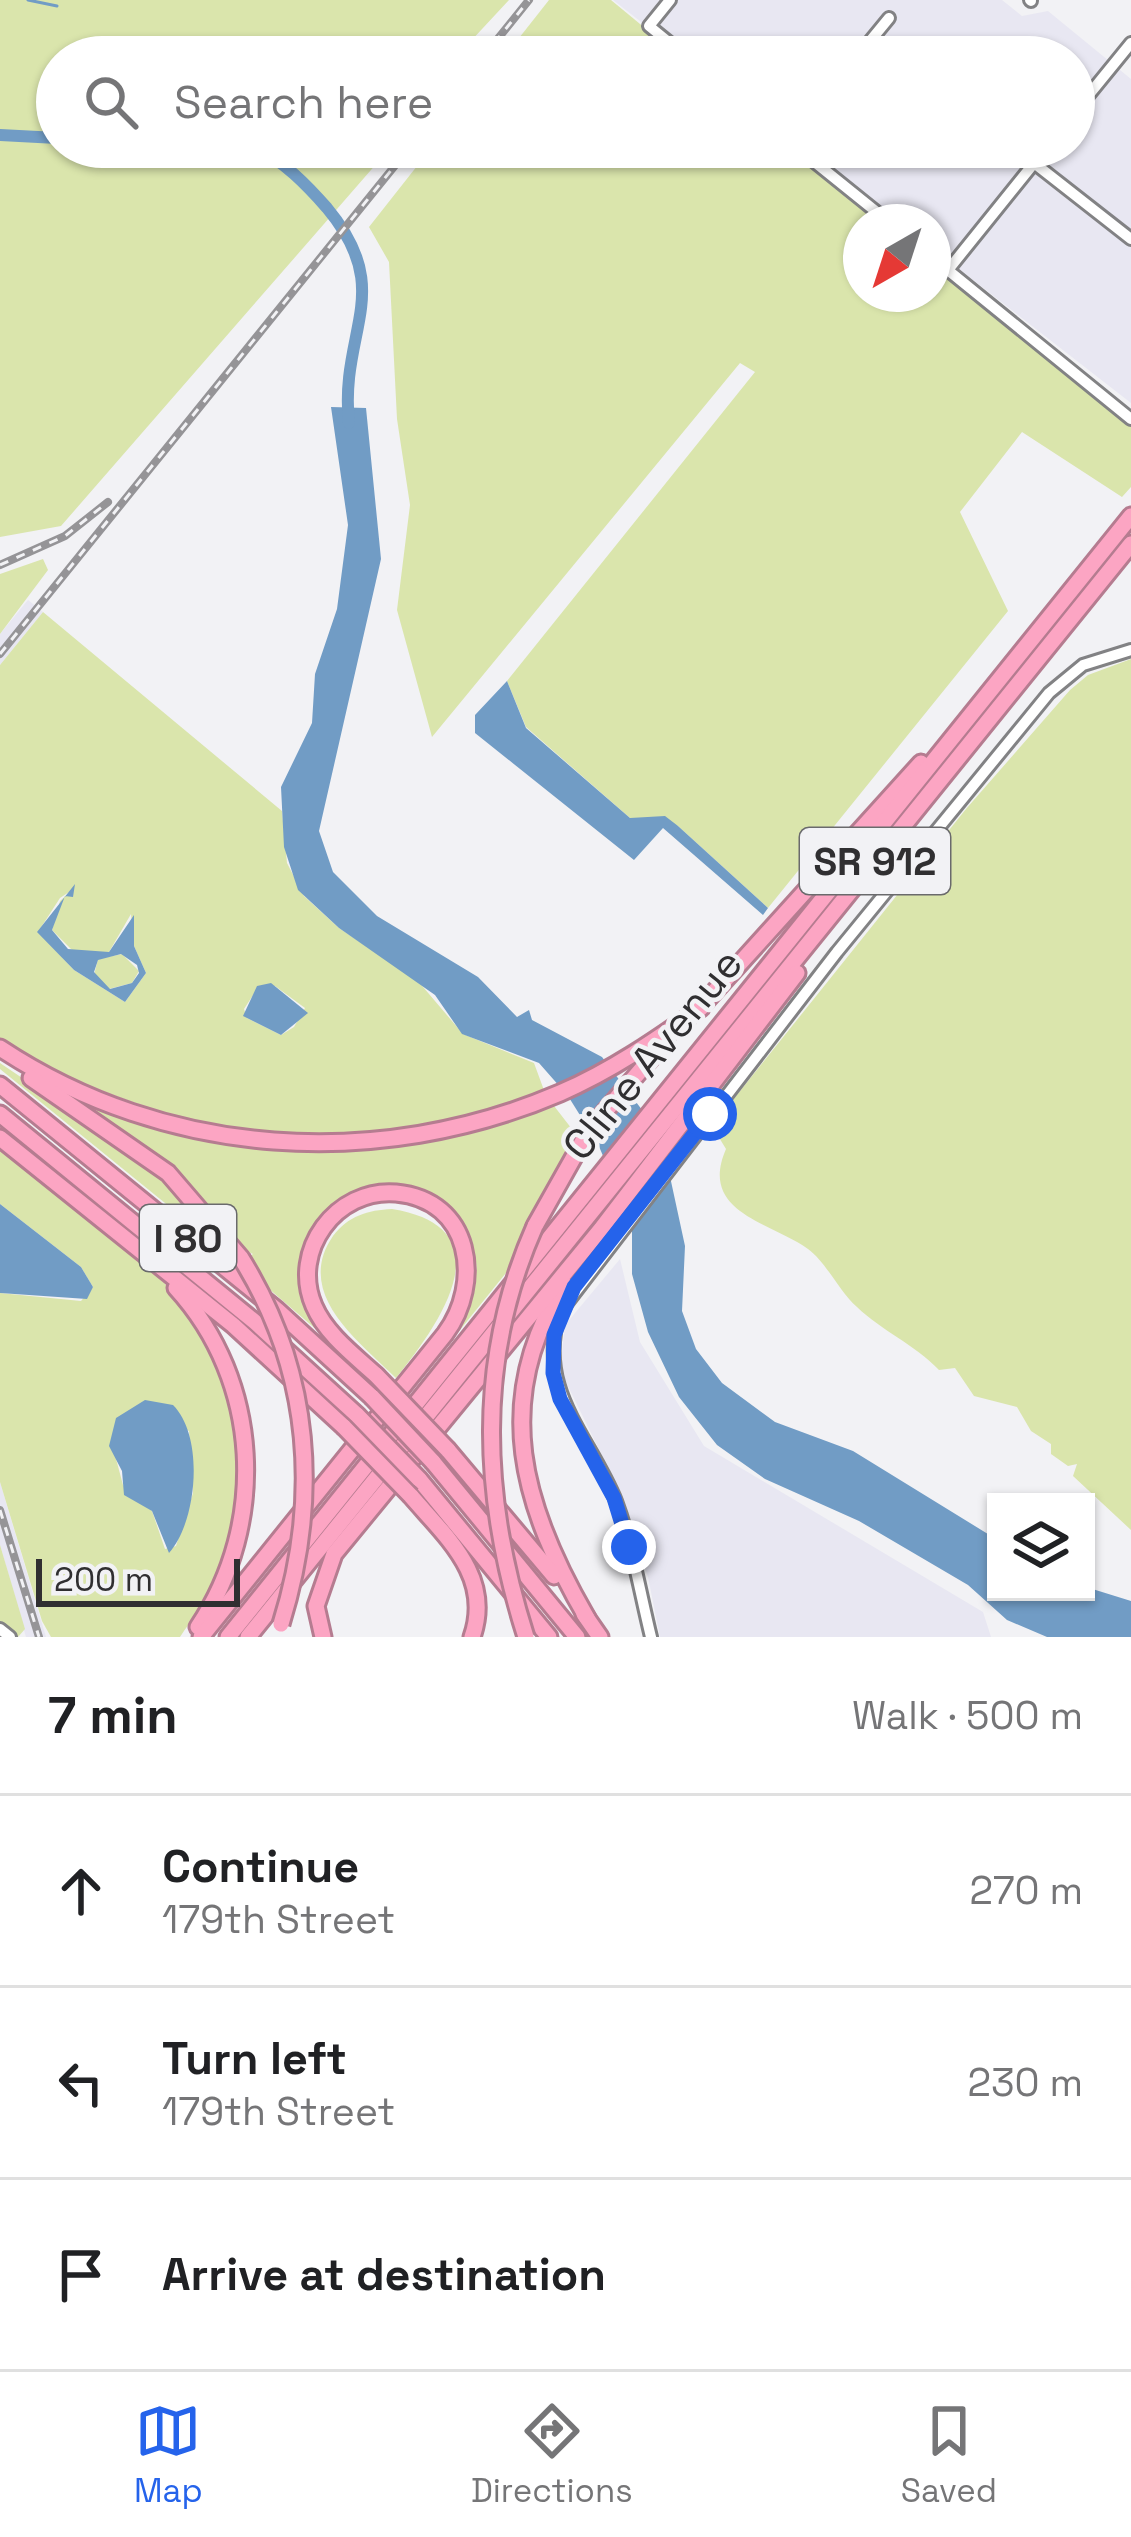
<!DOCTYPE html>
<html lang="en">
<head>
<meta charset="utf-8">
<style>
	:root { --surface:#fff; --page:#f6f6f6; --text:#202124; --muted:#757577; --line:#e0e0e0; --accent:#2563eb }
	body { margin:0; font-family:"Space Grotesk",sans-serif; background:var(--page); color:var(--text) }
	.controls { position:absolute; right:36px; bottom:36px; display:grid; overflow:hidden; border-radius:0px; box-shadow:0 3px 9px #0004 }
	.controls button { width:108px; height:108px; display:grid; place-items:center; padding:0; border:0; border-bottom:3px solid var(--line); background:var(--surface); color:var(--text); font:60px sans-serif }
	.compass { position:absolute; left:843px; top:204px; width:108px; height:108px; border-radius:50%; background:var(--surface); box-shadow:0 3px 9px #0004; rotate:219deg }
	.scale { position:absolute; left:36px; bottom:30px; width:204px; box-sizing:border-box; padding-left:12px; border:6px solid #302f31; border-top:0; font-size:33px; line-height:42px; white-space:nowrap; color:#302f31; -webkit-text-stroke:9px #f2f2f5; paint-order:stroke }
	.stop { position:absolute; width:36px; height:36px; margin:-27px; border:9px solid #2563eb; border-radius:50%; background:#fff }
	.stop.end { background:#2563eb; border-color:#fff; box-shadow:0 3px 12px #0008 }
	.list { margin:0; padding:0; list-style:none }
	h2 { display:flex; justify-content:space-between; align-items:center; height:156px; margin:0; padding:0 48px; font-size:51px }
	h2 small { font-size:39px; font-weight:400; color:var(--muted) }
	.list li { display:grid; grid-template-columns:78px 1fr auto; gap:36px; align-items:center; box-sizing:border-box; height:192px; padding:0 48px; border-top:3px solid var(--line) }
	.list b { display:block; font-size:45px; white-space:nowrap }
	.list p { margin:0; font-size:39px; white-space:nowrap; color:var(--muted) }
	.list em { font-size:39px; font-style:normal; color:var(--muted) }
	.icon { flex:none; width:66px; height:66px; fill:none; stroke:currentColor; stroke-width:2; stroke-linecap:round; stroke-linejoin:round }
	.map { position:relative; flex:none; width:1131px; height:1637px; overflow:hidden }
	.search { position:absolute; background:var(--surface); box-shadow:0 3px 9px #0004; left:36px; right:36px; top:36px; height:132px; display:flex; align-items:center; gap:30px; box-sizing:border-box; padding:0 42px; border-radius:66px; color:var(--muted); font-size:45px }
	.sheet { height:732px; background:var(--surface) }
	nav { display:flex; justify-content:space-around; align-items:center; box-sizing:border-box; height:168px; border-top:3px solid var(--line); background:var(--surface); font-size:33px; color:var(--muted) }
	nav a { display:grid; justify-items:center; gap:6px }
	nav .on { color:var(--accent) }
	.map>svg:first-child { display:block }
	.built { fill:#e8e7f2 }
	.green { fill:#dae5ac; fill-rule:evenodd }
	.water { fill:#719cc5; fill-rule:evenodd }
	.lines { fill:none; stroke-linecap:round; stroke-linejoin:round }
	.stream { stroke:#719cc5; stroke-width:3 }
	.river { stroke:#719cc5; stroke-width:12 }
	.minor-casing { stroke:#828284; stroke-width:16 }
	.highway-casing { stroke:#b57c90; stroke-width:21 }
	.minor { stroke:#fff; stroke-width:10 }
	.highway { stroke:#fca5c3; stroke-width:15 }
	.rail-casing { stroke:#959497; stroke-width:8 }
	.rail { stroke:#f2f2f5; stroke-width:3; stroke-dasharray:9; stroke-linecap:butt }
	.highway-bridge-casing { stroke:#b57c90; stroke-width:21; stroke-linecap:butt }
	.highway-bridge { stroke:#fca5c3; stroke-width:15 }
	.route { stroke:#2563eb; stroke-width:15 }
	.labels { text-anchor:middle; stroke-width:9; stroke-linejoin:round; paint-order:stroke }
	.shield { fill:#f2f2f5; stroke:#6a6a6c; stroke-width:3 }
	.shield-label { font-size:39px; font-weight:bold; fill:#302f31 }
	.street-label { font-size:42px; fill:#302f31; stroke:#f2f2f5 }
</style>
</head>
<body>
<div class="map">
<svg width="1131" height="1637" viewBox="0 0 1131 1637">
	<rect width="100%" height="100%" fill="#f2f2f5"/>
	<g class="built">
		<polygon points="613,0 1002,0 1022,16 1048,11 1131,79 1131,403 933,249 933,222 898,222 802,147 1074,147 1074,57 686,57"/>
		<polygon points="28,600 43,612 0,665 0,634"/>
		<polygon points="620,1259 640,1342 704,1446 983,1612 991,1637 660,1637 648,1577 614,1480 560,1370 565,1325"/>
		<polygon points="0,1482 46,1637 26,1637 0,1545"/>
	</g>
	<g class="green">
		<polygon points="0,0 509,0 456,57 57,57 57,147 391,147 61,526 0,537"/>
		<polygon points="549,0 611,0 680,57 504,57"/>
		<polygon points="432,147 790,147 881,222 861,222 861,294 933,294 933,264 1131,427 1131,487 1122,497 1022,432 960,512 1008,611 768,908 678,826 630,818 526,727 507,681 755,372 740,363 432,737 397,610 410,505 397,419 389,262 369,227"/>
		<polygon points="43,559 48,570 0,634 0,574"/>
		<path d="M43,612l239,199 5,52 17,33 35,32 79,53 45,53 71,29 11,30c-196,76 -365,48 -545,-51v-377zM72,890l-12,11 -8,29 22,22h35l22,-38 3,32 12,27 -21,29 -51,-32 -36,-38 22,-34zM275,986l30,22 -11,19 -13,8 -34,-17 -3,-9 13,-20z"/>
		<path d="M1131,659v871l-58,-54 4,-12 -9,2 -17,-12v-10l-20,-13 -14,-24 -43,-11 -19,-28 -16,2c-25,-26 -57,-39 -82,-63 -18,-16 -31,-45 -49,-58 -37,-27 -110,-36 -82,-100l-14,-23 254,-317 104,-119 18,-15z"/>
		<polygon points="122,954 139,971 132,983 109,989 94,975 98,959"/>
		<polygon points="0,1063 151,1165 229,1255 0,1069"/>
		<path d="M55,1086l90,34 195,26 211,-44 24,31 -61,130 -63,78c31,-66 44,-93 -23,-145l-94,10c-55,49 -20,76 -9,131l-86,-74 14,-9 -11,-5 -71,-81z"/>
		<path d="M0,1147c55,45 122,88 169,141 69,78 90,192 49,290 -10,24 -26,40 -38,59h-129l-9,-16 -42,-139v-189l81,8 12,-14 -12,-20 -81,-63zM137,1406l52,25 4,62 -17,53 -11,3 -13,-38 -29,-26 -8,-30 2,-29z"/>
		<path d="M392,1209c117,19 46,117 4,169 -36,-36 -103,-84 -63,-142 15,-20 35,-26 59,-27z"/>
		<polygon points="0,1545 25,1629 18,1637 0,1622"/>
	</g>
	<g class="water">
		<polygon points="331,407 366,408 381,559 319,831 333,872 377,916 478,977 517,1017 529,1010 532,1020 602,1057 661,1135 685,1246 682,1311 696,1349 722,1383 775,1422 853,1451 996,1539 996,1592 1086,1592 1086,1587 1131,1601 1131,1637 1047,1637 1007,1620 968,1585 859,1521 765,1479 717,1445 679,1397 648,1332 632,1274 632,1225 598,1144 568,1096 539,1063 462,1034 435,995 339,928 298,890 284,847 281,787 312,723 315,674 337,609 348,525"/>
		<polygon points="507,681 526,728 630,818 665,816 678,826 768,908 763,915 663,828 634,860 475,733 475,715"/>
		<path d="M75,884l-2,13 -8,-1 -13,34 16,19 41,3 25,-37v31l12,27 -21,29 -51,-32 -37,-38zM121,954l16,11 2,8 -7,10 -22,6 -16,-17 4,-12z"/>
		<polygon points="271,983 308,1013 281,1035 243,1016 257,986"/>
		<polygon points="0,1204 81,1267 93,1287 87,1299 0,1293"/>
		<path d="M145,1400l28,5c32,32 24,117 -4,148l-17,-42 -28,-16 -2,-24 -13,-25 7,-28z"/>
	</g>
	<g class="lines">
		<polyline class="stream" points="28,0 57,6"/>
		<g class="river">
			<polyline points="0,135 57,138"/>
			<path d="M256,147c28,15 50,37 71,61 70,84 12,122 22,215"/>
		</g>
		<defs>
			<g id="minor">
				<polyline points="670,0 649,26 687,57"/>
				<polyline points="1030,0 1031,1"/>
				<polyline points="857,57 889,18"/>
				<polyline points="1074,113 1131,43"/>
				<polyline points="796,147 889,222"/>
				<polyline points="1034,163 1131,239"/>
				<polyline points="933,258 1131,419"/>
				<polyline points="948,270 1047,147"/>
				<polyline points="0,1629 10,1637"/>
				<path d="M651,1637c-11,-45 -19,-93 -35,-136 -27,-66 -81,-112 -56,-189l277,-360 212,-259 34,-28 48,-15"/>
			</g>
			<g id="highway">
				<polyline points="696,1012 921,763"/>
				<path d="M0,1048c166,110 378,123 560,45 51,-22 96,-53 141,-85"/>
				<polyline points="31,1078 168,1173 241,1258"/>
				<polyline points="0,1085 277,1310 372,1397"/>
				<polyline points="0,1114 255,1322 357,1415"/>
				<polyline points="0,1138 233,1325 344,1427"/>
				<polyline points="535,1226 589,1130 666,1041"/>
				<path d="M564,1284c-74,117 -41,224 23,334"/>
				<path d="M176,1288c85,93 92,235 22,339"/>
				<polyline points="448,1450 554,1576"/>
				<polyline points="433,1462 577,1637"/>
				<polyline points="419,1479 549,1637"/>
				<path d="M411,1496c36,42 82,81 61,141"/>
				<polyline points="584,1614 600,1637"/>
				<path d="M201,1637l244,-303c38,-51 27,-134 -49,-141 -60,-5 -106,58 -82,113 12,28 40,49 62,69"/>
				<polyline points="228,1637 1131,516"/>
				<polyline points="248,1637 1131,544"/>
				<polyline points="323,1637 316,1606 334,1554 601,1229 797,973"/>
			</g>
		</defs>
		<use href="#minor" class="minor-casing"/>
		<use href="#highway" class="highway-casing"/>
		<use href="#minor" class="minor"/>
		<use href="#highway" class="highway"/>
		<defs>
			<g id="rail">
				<polyline points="483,57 529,0"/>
				<polyline points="0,565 65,536 108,502"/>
				<polyline points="0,654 410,147"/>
				<polyline points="0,1510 39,1637"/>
			</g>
		</defs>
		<use href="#rail" class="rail-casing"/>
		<use href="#rail" class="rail"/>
		<defs>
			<g id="highway-bridge">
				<path d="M241,1258c71,114 79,241 40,366"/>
				<polyline points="376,1375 448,1450"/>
				<polyline points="372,1397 433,1462"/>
				<polyline points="357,1415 419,1479"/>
				<polyline points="344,1427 411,1496"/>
				<path d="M526,1637c-44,-138 -51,-276 9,-411"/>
			</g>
		</defs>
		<use href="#highway-bridge" class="highway-bridge-casing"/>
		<use href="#highway-bridge" class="highway-bridge"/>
	</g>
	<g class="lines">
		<polyline class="route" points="629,1547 614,1498 560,1399 553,1373 554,1335 574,1287 710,1114"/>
	</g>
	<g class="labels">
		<g class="shield">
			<rect x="800" y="828" width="150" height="66" rx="9"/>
			<rect x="140" y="1205" width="96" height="66" rx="9"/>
		</g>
		<g class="shield-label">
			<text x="875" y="875">SR 912</text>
			<text x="188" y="1252">I 80</text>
		</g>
		<g class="street-label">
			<text transform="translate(652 1054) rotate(-51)" y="15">Cline Avenue</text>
		</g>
	</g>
</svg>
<div class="controls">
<button><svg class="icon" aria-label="layers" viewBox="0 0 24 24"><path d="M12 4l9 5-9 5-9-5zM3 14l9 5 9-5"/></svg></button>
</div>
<svg class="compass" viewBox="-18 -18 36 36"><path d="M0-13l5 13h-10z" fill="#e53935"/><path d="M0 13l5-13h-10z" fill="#757577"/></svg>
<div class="scale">200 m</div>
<div class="stop" style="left:710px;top:1114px"></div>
<div class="stop end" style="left:629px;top:1547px"></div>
<div class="search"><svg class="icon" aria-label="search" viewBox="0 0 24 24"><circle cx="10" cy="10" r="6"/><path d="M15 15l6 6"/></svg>Search here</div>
</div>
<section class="sheet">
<h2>7 min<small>Walk · 500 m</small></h2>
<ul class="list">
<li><svg class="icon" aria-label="ahead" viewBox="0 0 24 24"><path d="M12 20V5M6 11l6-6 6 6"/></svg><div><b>Continue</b><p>179th Street</p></div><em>270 m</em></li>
<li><svg class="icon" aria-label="left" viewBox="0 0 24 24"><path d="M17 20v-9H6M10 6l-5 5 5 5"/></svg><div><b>Turn left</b><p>179th Street</p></div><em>230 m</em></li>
<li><svg class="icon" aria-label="arrive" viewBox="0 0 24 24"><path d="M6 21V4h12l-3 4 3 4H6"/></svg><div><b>Arrive at destination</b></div></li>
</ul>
</section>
<nav>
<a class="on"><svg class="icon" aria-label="map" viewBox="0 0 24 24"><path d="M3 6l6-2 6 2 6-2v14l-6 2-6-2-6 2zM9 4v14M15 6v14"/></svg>Map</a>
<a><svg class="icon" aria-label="directions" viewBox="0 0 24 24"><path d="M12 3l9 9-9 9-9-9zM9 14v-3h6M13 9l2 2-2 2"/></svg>Directions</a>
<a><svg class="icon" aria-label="saved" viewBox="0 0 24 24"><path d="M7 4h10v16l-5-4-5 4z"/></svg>Saved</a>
</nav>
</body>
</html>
